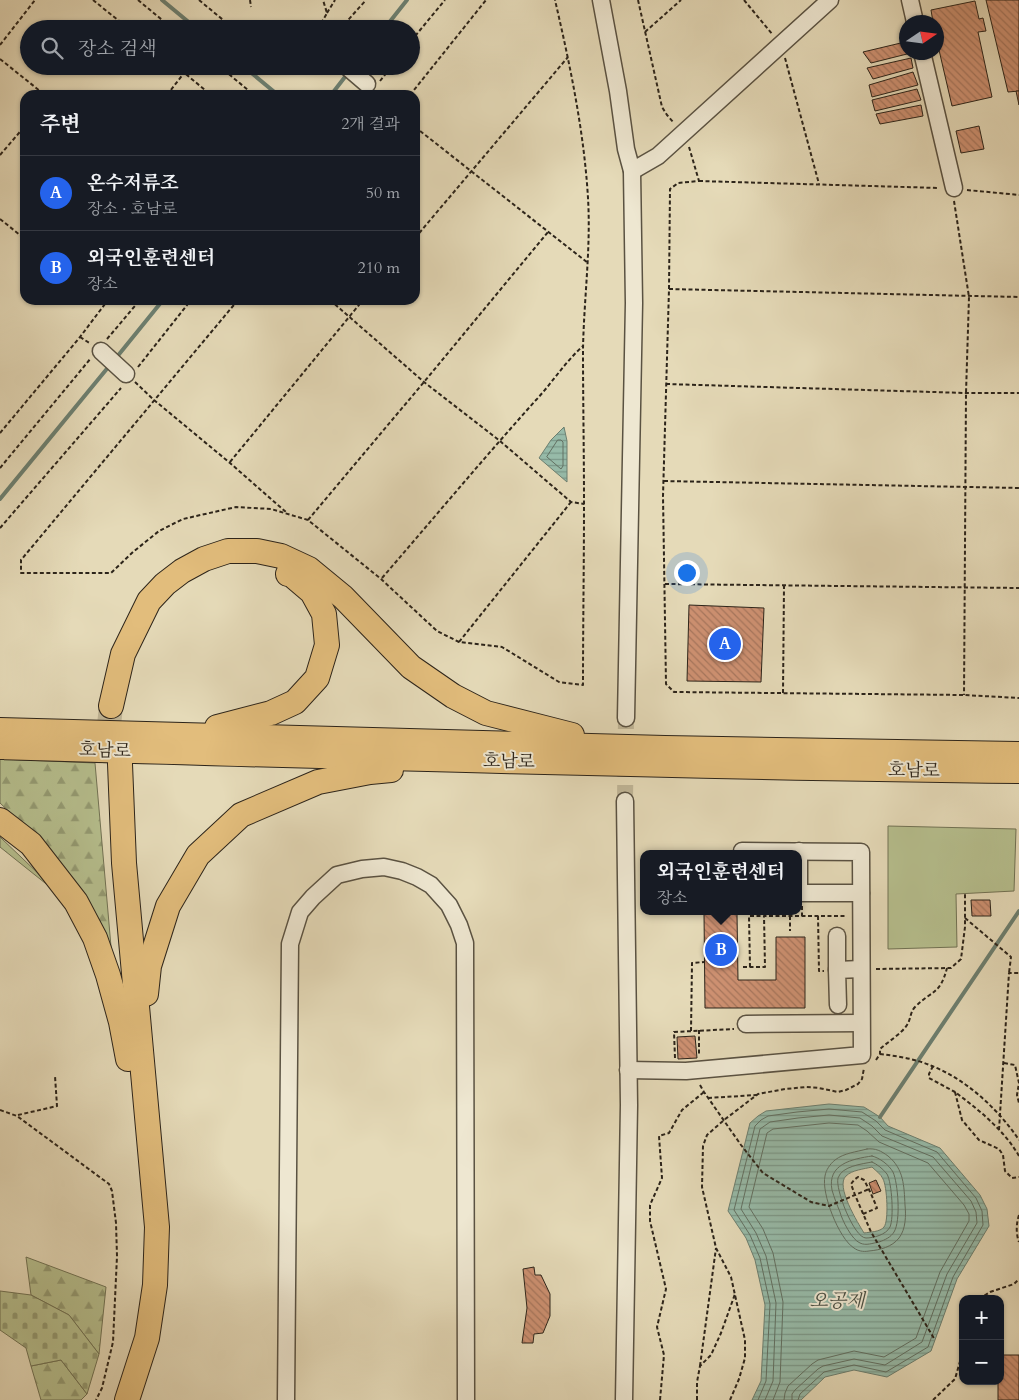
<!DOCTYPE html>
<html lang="ko">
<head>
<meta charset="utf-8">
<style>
	:root { --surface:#171b24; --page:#20242c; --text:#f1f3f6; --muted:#9ea1a6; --line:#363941; --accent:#2563eb }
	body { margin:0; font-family:Cardo,"Noto Serif KR",serif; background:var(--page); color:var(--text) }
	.controls { position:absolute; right:15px; bottom:15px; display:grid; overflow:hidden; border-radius:10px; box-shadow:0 1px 4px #0004 }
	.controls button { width:45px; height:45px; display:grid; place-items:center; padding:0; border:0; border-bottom:1px solid var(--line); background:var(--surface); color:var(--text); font:25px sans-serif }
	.compass { position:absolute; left:899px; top:15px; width:45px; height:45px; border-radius:50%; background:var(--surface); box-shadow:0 1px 4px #0004; rotate:77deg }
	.you { position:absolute; left:686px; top:572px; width:18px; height:18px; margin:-12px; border:4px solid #fff; border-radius:50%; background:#1a73e8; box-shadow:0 0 0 8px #1a73e833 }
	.badge { display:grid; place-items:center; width:32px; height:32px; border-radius:50%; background:var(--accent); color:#fff; font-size:16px; font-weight:700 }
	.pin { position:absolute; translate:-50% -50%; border:2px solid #fff; box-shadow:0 1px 5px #0006 }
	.popup { position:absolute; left:640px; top:850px; width:162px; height:65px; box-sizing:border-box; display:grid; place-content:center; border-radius:10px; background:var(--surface); filter:drop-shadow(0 1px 4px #0005); font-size:16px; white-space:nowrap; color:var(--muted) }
	.popup b { font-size:19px; color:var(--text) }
	.popup::after { content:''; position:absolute; left:50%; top:100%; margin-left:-10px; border:10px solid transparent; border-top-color:var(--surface) }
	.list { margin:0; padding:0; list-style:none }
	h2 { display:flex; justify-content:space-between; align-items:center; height:65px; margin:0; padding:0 20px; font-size:21px }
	h2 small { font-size:16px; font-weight:400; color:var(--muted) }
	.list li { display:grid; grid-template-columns:32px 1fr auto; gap:15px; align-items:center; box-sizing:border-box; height:75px; padding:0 20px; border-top:1px solid var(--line) }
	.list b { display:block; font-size:19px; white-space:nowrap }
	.list p { margin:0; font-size:16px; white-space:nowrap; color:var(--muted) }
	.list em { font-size:16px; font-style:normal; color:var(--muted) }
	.icon { flex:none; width:28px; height:28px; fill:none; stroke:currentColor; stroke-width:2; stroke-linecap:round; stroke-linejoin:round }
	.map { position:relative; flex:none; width:1019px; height:1400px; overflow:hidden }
	.search { position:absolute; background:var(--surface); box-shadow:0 1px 4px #0004; left:20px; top:20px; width:400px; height:55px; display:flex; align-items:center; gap:12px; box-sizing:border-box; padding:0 18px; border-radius:28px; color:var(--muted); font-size:19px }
	.panel { position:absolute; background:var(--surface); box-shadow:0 1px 4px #0004; left:20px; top:90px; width:400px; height:215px; border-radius:15px }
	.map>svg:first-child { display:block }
	.forest { fill:url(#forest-firs); stroke:#717254 }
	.cemetery { fill:url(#cemetery-stones); stroke:#717254 }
	.pitch { fill:#b6bf8e; stroke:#717254 }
	.water { fill:url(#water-rules); stroke:#6c7f70; fill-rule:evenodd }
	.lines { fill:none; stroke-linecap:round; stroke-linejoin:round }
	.shore { stroke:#627062; stroke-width:1 }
	.stream { stroke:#6c7f70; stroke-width:4 }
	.building { fill:url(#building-back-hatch); stroke:#2c241a }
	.minor-tunnel { stroke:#c0b698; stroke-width:16; stroke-dasharray:16 8; stroke-linecap:butt }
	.highway-tunnel { stroke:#c0b698; stroke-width:24; stroke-dasharray:24 12; stroke-linecap:butt }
	.minor-casing { stroke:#5a5242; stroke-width:19 }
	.highway-casing { stroke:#2c241a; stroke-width:26 }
	.path { stroke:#2c241a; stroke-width:2; stroke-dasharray:4 2.5; stroke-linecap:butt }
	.minor { stroke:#eee7d1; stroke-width:16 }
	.highway { stroke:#e2bd7c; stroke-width:24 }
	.labels { text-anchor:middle; stroke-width:4; stroke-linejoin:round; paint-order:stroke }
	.street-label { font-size:18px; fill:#2c241a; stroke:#eee7d1 }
	.water-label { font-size:19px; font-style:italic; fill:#4c5145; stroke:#eee7d1 }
</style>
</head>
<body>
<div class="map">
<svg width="1019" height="1400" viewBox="0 0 1019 1400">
	<defs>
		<pattern id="forest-firs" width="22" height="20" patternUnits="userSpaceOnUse" patternTransform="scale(1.25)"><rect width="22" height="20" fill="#b6bf8e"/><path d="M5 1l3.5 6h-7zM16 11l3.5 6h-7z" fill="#949b73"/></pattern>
		<pattern id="cemetery-stones" width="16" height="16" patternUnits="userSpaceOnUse" patternTransform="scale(1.25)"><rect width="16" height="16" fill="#b6bf8e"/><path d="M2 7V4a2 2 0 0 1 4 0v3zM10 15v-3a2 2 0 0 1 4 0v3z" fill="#949b73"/></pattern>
		<pattern id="water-rules" width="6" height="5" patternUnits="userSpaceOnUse" patternTransform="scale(1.25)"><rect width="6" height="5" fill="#97bba9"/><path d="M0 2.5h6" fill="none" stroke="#7b9889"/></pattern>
		<pattern id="building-back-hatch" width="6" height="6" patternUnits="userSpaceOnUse" patternTransform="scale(1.25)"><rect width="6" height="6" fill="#ce9172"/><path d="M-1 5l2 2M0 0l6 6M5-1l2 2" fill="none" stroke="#a7765d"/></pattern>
	</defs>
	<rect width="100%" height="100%" fill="#e5dab8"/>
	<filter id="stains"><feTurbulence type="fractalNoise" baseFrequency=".004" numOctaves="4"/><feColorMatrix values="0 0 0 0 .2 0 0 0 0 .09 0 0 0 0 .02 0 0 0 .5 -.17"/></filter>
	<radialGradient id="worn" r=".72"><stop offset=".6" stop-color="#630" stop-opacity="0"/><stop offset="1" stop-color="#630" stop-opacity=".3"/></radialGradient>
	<g class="forest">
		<polygon points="0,759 95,763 112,958 45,845 0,803"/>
		<polygon points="0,837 65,899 0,847"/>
		<polygon points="26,1257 106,1287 99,1354 69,1315 31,1295"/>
		<polygon points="61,1360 87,1394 81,1400 41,1400 31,1366"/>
	</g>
	<polygon class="cemetery" points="0,1291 31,1295 69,1315 99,1354 87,1394 61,1360 31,1366 26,1348 0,1330"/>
	<polygon class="pitch" points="888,826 1016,829 1014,891 956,894 957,947 888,949"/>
	<g class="water">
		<polygon points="564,427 567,441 567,482 539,458 551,440"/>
		<path d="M829,1104l35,3 16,10 8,9 52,22 40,47 7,14 2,17 -32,53 -26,72 -44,26 -33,-7 -29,7 -24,23h-49l9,-19 4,-76 -10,-45 -9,-22 -18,-27 22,-88 8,-7 8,-5zM872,1167c4,4 9,7 11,12 4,7 6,42 1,48 -4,5 -14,5 -20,6 -6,-10 -29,-47 -18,-57 6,-6 18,-7 26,-9z"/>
	</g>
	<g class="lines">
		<g class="shore">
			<polygon points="558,440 561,440 563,442 563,466 561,469 547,457"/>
			<path d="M867,1149c9,-1 14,2 21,7 16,13 16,30 17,49 1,10 1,24 -6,33 -7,9 -19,12 -30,13 -6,1 -11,0 -15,-3 -15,-9 -33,-55 -29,-72 1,-6 5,-12 10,-16 9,-7 21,-8 32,-11z"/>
			<path d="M872,1156c8,2 17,9 21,16 5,11 8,49 1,60 -3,5 -9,8 -15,10 -6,1 -13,4 -19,1 -8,-3 -18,-23 -20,-31 -3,-7 -6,-15 -8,-22 -5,-26 20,-31 40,-34z"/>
			<path d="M872,1162c5,2 11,7 15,12 5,9 7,44 3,53 -4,8 -17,11 -24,11 -12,0 -31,-49 -28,-60 4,-12 24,-14 34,-16z"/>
			<polyline points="758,1400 766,1381 770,1304 760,1258 750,1235 734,1210 755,1126 761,1120 768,1116 797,1112 829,1109 862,1112 876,1121 885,1130 937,1152 976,1198 982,1211 983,1225 953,1277 928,1347 886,1372 854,1365 824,1372 800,1394 798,1400"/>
			<polyline points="765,1400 773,1381 776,1303 766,1256 756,1233 741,1209 760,1129 770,1122 798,1118 829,1115 860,1118 872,1126 882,1136 933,1157 971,1201 976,1212 977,1223 947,1274 922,1342 885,1365 854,1359 823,1366 818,1369 795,1390 792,1394 792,1400"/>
			<polyline points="773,1400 780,1382 783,1302 773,1253 763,1229 749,1207 767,1133 773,1129 829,1123 858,1125 867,1131 879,1142 928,1163 964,1205 969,1214 969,1221 940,1272 916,1338 884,1357 854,1351 818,1360 812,1364 788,1386 785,1393 784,1400"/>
		</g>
		<g class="stream">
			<polyline points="162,0 197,29"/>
			<polyline points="384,29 407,0"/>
			<polyline points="243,66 278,95"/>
			<polyline points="331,95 348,73"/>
			<polyline points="116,358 163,300"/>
			<polyline points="0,499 110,365"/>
			<polyline points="880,1117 1019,911"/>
		</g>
	</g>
	<g class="building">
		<polygon points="986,0 1019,0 1019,91 1008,92"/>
		<polygon points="975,1 979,19 983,18 986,31 978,32 992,97 952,106 936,37 936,22 933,22 931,10"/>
		<polygon points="905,42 906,52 911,53 871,63 863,52"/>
		<polygon points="911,58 913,68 873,79 867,68"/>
		<polygon points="913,72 918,85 872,97 869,85"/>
		<polygon points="917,89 921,100 875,111 872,100"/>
		<polygon points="1016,91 1019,91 1019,105"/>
		<polygon points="921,105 923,116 880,124 876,114"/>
		<polygon points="979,126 984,149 961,153 956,131"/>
		<polygon points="689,605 764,608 761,682 687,681"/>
		<polygon points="971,900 990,900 991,916 972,916"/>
		<polygon points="704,914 737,914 738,980 776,980 776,937 805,937 805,1008 705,1008"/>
		<polygon points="695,1036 697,1058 678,1059 677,1037"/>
		<polygon points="876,1180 881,1191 873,1194 869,1183"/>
		<polygon points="534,1267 535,1275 541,1275 550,1294 550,1316 543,1333 534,1334 533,1343 522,1343 527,1308 523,1269"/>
		<polygon points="1000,1355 1019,1355 1019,1400 998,1400 998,1381 1000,1381"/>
	</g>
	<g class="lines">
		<polyline class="minor-tunnel" points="625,801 626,718"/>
		<polyline class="highway-tunnel" points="105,764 111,706"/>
		<defs>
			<g id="minor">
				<polyline points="601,0 618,91 626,149 632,171 634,303 626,718"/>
				<polyline points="910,0 915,22"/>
				<polyline points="922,52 954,188"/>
				<polyline points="346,66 367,84"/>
				<polyline points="632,171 658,156 830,0"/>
				<polyline points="101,351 126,374"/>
				<polyline points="799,851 799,893"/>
				<polyline points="798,893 861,893"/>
				<polyline points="837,936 837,970"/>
				<polyline points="838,1005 837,970 861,969"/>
				<polyline points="746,1024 861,1023"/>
				<polyline points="628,1070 686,1071 862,1055 861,852 742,851 742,854"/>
				<polyline points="286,1400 290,944 300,912 313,897 337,875 362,869 384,867 402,871 417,877 431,885 449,905 459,925 465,943 466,1400"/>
				<polyline points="624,1400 629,1105 625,801"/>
			</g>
			<g id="highway">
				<polyline points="111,706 123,654 149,601 165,584 182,571 204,559 228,551 257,551 281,556 309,569 343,597 411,667 453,696 486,713 572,735"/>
				<polyline points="217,727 271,713 295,702 317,678 327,645 324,614 312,592 292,575 288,574"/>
				<polyline points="0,730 665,748 1019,754"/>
				<path d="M0,747c340,10 679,20 1019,24"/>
				<polyline points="120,764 124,863 157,1227 155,1285 147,1338 127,1400"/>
				<polyline points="0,820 31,844 76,902 95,938 108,975 121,1022 128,1059"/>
				<polyline points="146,994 149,966 168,906 198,855 241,815 318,782 370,772 391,770"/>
			</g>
		</defs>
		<use href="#minor" class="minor-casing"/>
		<use href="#highway" class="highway-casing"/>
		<g class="path">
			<polyline points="93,0 129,29"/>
			<polyline points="138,0 173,29"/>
			<polyline points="199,0 234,29"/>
			<polyline points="250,0 251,7"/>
			<polyline points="638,0 662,107 667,115 674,123"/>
			<polyline points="744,0 773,35"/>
			<polyline points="327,13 335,0"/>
			<polyline points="318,29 327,13 323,0"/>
			<polyline points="340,29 366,0"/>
			<polyline points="645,32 681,0"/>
			<polyline points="411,41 445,0"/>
			<polyline points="0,45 35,0"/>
			<polyline points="785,58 819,184"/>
			<polyline points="0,59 45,95"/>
			<polyline points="176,66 211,95"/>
			<polyline points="219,66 254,95"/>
			<polyline points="282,66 296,68 300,66"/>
			<polyline points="380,81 392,66"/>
			<polyline points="167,95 184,73"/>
			<polyline points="410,95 486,0"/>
			<polyline points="415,127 588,263"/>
			<polyline points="689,147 699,181 678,183 670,189 669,289 663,496 666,684 674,692 964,695 1019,698"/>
			<polyline points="0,155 25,126"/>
			<polyline points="699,181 939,188"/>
			<polyline points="967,190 1019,195"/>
			<polyline points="954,201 969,297 966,393 964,695"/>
			<polyline points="0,219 25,239"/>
			<polyline points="415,238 568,57"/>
			<polyline points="669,289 1019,297"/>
			<polyline points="99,300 104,305"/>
			<path d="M238,300l-217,260v13h90l22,-21 26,-21 24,-12 53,-12 35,2 37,11 73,59 56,52 22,11 43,5 57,35 24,3c0,-60 1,-121 1,-181 0,-52 -1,-104 -1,-155 1,-51 8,-101 5,-151 -4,-67 -18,-133 -33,-198"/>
			<polyline points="330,300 424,382 500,441 571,502 584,504"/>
			<polyline points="80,337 91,344"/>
			<polyline points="107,339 140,300"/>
			<polyline points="138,367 191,300"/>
			<polyline points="135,382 154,400 230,463 287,513"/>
			<polyline points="666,384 966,393 1019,393"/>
			<polyline points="0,433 80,337 108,300"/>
			<polyline points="230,462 363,300"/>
			<polyline points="0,468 91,358"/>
			<polyline points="664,481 1019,488"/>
			<polyline points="308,520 424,382 548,232"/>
			<polyline points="0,528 121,388"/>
			<path d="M382,578c51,-59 101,-119 154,-178 16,-17 29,-38 47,-54"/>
			<polyline points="665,584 1019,588"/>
			<polyline points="459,642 571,502"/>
			<polyline points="783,693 784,586"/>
			<polyline points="802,906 802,916"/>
			<polyline points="790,916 790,931"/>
			<polyline points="818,916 819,971 824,971"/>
			<polyline points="965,918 1011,957 1009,973"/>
			<polyline points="743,967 765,967 764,916 847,916"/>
			<polyline points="750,967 749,916 763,916"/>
			<polyline points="876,969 951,968 961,959 965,927 965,893"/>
			<polyline points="699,1030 699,1055"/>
			<polyline points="691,1031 692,963 704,962"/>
			<path d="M880,1054c17,2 36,5 52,12 35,14 66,43 87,74"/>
			<polyline points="675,1058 674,1032 734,1029"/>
			<path d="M876,1060l4,-6v-5c9,-8 21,-15 27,-24 4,-6 3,-13 8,-18 17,-17 25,-12 32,-39"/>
			<polyline points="1004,1063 1015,1065 1019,1083 1017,1095 1019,1103"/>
			<polyline points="933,1066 929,1074 929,1078 955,1092"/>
			<polyline points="700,1085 704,1092 741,1145 763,1173 811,1202 829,1206 855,1195 871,1232 935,1340"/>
			<polyline points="708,1098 756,1095"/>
			<polyline points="0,1110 17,1116 109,1184 112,1191 116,1223 117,1256 113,1342 102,1388 96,1400"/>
			<polyline points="18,1115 57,1106 55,1076"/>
			<polyline points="999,1130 1009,973 1019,973"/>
			<path d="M1019,1156c-15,-26 -40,-46 -64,-64l7,28 17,20 20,9 4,6 2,16 7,7 7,-1"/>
			<path d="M863,1214l14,-6c-4,-10 -8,-19 -13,-28l-6,-3 -4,3 -3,4 4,11 14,-6"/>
			<path d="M1019,1215c-3,9 -3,19 0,27"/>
			<polyline points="979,1299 990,1292 1014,1284 1019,1279"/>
			<polyline points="700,1366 716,1248"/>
			<polyline points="660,1400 664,1355 657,1327 666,1289 650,1221 650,1205 662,1178 659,1136 669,1133 682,1110 704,1092"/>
			<polyline points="697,1400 697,1382 700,1366 711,1355 721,1333 735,1294"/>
			<polyline points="730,1400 739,1379 745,1358 745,1340 731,1277 716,1248 702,1187 703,1146 707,1135 724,1120 758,1094 785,1089 806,1087 819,1088 838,1092 846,1090 858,1084 862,1079 864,1068"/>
			<polyline points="933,1400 955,1379 963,1351"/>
		</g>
		<use href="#minor" class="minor"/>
		<use href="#highway" class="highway"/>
	</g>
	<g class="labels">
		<g class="street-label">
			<text transform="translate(105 750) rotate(2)" y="6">호남로</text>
			<text transform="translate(509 761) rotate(1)" y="6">호남로</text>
			<text transform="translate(914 770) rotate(1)" y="6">호남로</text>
		</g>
		<g class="water-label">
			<text x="837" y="1307">오공제</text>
		</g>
	</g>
	<rect width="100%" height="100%" filter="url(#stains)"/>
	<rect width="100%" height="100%" fill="url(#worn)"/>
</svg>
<div class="controls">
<button>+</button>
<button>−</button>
</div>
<svg class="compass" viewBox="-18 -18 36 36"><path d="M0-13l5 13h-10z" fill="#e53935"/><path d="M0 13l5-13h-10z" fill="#9ea1a6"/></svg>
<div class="you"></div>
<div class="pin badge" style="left:725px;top:644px">A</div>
<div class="pin badge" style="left:721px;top:950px">B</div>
<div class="popup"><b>외국인훈련센터</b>장소</div>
<div class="search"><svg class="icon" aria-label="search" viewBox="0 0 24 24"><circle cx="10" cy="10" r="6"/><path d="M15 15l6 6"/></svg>장소 검색</div>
<section class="panel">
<h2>주변<small>2개 결과</small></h2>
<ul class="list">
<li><span class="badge">A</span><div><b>온수저류조</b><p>장소 · 호남로</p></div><em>50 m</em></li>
<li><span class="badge">B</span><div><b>외국인훈련센터</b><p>장소</p></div><em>210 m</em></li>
</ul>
</section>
</div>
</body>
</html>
